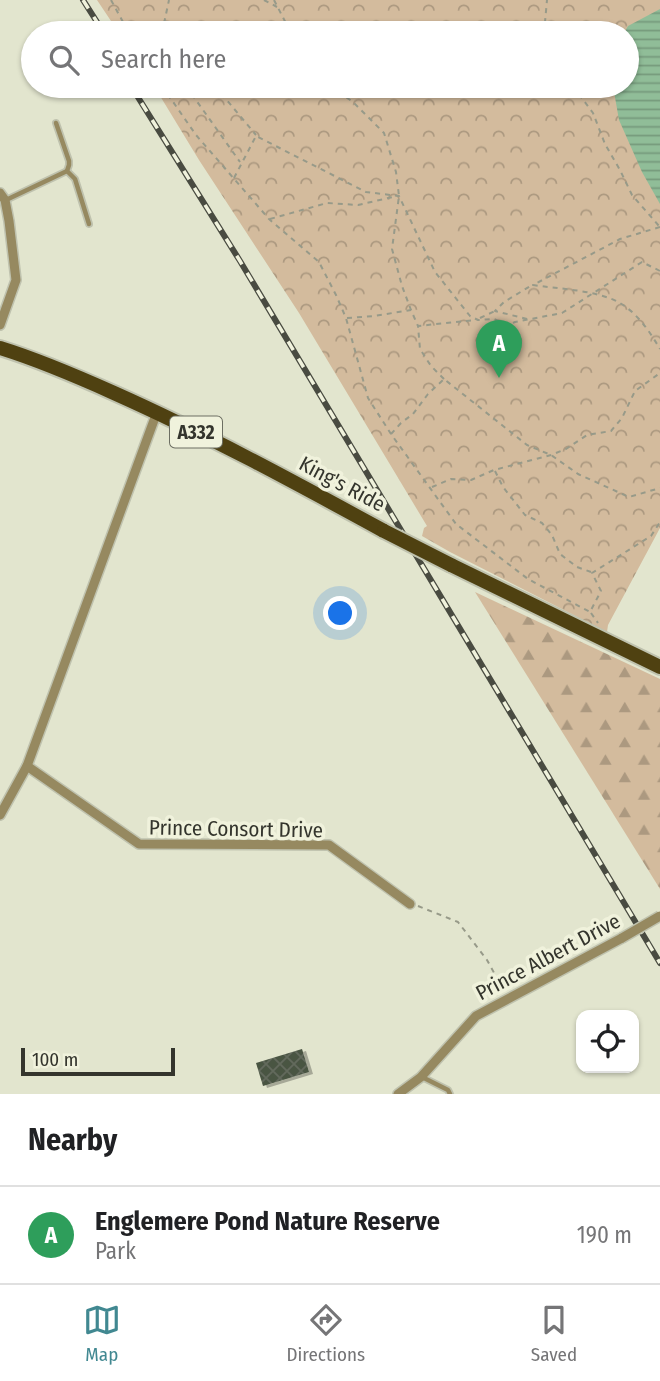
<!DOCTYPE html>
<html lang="en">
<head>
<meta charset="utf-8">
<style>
	:root { --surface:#fff; --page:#f6f6f6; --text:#202124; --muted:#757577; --line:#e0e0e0; --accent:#418891 }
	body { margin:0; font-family:"Fira Sans Condensed",sans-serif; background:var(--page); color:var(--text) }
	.controls { position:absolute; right:21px; bottom:21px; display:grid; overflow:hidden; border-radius:14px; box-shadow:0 2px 5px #0004 }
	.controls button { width:63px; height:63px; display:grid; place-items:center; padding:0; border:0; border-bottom:2px solid var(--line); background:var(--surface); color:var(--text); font:35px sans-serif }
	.scale { position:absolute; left:21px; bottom:18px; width:154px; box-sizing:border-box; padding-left:7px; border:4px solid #34352d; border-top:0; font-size:19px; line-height:24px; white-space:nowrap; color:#34352d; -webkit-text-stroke:5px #f0f2dc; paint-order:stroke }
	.you { position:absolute; left:341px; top:614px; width:24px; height:24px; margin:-18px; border:5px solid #fff; border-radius:50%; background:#1a73e8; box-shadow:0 0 0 10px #1a73e833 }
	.badge { display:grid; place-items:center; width:46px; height:46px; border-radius:50%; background:var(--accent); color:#fff; font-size:23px; font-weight:700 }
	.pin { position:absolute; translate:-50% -58px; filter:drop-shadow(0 2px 4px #0008) }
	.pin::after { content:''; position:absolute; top:37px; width:24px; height:21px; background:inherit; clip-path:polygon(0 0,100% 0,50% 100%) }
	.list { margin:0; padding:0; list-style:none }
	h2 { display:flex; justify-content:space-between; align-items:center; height:91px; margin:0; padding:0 28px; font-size:30px }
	h2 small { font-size:23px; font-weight:400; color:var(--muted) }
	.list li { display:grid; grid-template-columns:46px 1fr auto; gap:21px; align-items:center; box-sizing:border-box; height:98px; padding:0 28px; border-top:2px solid var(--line) }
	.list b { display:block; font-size:26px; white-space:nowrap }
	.list p { margin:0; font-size:23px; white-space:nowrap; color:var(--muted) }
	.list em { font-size:23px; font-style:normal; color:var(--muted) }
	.icon { flex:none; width:38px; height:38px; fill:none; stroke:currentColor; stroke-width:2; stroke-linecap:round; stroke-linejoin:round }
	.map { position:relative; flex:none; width:660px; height:1094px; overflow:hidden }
	.search { position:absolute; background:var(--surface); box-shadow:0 2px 5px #0004; left:21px; right:21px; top:21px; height:77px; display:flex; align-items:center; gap:18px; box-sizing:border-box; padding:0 24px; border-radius:38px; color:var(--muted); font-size:26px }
	.sheet { height:189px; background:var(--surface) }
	nav { display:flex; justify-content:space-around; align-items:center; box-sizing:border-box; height:98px; border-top:2px solid var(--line); background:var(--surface); font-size:19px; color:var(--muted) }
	nav a { display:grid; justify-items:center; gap:4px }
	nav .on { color:var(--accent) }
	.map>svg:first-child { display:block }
	.forest { fill:url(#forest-firs) }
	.park { fill:url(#park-crowns) }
	.water { fill:url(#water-rules) }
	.building { fill:url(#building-cross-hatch); filter:url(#shadow) }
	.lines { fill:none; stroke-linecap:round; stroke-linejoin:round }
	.service-casing { stroke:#bfc2ae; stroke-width:8 }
	.minor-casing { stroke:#bfc2ae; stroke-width:12 }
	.primary-casing { stroke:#bfc2ae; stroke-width:18 }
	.path { stroke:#979a89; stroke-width:2; stroke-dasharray:5 5; stroke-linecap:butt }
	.service { stroke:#968960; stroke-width:4.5 }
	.minor { stroke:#968960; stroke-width:9 }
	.primary { stroke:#4f4111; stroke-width:14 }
	.rail-casing { stroke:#494b41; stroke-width:6 }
	.rail { stroke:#f0f2dc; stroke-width:3.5; stroke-dasharray:10; stroke-linecap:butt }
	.minor-bridge-casing { stroke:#bfc2ae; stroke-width:12; stroke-linecap:butt }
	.primary-bridge-casing { stroke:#bfc2ae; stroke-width:18; stroke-linecap:butt }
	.minor-bridge { stroke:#968960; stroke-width:9 }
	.primary-bridge { stroke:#4f4111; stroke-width:14 }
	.labels { text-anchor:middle; stroke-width:7; stroke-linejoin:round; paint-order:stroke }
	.shield { fill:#f0f2dc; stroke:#6c6e62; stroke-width:2 }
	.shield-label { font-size:19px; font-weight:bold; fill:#34352d }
	.street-label { font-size:21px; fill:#34352d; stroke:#f0f2dc }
</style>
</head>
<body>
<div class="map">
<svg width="660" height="1094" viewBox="0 0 660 1094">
	<defs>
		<pattern id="forest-firs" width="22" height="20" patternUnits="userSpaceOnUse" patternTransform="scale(1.75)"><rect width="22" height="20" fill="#d3bb9d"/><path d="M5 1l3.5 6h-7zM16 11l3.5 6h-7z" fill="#ac9980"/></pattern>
		<pattern id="park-crowns" width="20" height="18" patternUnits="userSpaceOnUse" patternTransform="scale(1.75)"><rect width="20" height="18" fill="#d3bb9d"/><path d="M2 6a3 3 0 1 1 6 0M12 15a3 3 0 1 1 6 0" fill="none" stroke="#ac9980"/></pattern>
		<pattern id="water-rules" width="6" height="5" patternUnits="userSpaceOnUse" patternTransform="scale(1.75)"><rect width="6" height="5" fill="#90bd98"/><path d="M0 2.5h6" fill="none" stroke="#769a7c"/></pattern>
		<pattern id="building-cross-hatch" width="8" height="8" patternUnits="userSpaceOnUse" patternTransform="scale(1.75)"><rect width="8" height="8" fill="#4a5443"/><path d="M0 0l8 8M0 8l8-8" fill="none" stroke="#626a5c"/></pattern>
		<filter id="shadow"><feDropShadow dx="4" dy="2" stdDeviation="0" flood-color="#0004"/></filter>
	</defs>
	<rect width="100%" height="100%" fill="#e2e5ce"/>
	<polygon class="forest" points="475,592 660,679 660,889"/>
	<polygon class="park" points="97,0 660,0 660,528 608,625 607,632 450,552 422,536 424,528 427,526 299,313 199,160 154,86 627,86 627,33 119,33"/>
	<polygon class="water" points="660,9 660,204 642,172 619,120 613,86 627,86 627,33 624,33 628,26"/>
	<polygon class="building" points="302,1049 309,1072 263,1086 256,1063"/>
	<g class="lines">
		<defs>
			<g id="service">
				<polyline points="56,123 69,161 69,165 67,171 75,179 89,224"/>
				<polyline points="6,200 67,171"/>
				<polyline points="422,1077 448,1090 450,1094"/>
			</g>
			<g id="minor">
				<polyline points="0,193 5,200 9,221 16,280 0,325"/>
				<polyline points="27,766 139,844 329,845 410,904"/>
				<polyline points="0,815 27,766 157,412"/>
				<polyline points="398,1094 421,1077 476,1016 622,938"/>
			</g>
			<g id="primary">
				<path d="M0,348c39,12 76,28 114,45 92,41 182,90 270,138"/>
				<polyline points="451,565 660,667"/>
			</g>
		</defs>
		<use href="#service" class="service-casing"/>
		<use href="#minor" class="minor-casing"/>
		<use href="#primary" class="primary-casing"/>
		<g class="path">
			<polyline points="111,0 129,33"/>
			<polyline points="264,0 277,7"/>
			<polyline points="274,0 291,33"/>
			<polyline points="165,21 170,33"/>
			<polyline points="162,33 169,0"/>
			<polyline points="544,33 547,0"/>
			<polyline points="162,86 196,135 269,219 319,262 336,295 346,318 368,398 391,434 456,524 528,579 590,612 601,591 592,573 651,536 660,522"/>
			<polyline points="186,86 240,162"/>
			<polyline points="215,86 256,135"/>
			<polyline points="330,86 353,102 384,133 396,172 399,196 392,249 402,286 411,310"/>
			<polyline points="573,86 593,113 605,144 620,170 632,195 659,226"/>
			<polyline points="234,178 256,136 366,192 399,196 435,272 470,316 478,320 494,319 508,325 515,322 562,313 642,262 660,271"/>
			<polyline points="270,219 327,203 358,205 397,196"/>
			<path d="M660,227l-40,12 -87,46c26,4 64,5 87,18 18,11 30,29 40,46"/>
			<polyline points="347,318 374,316 411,310 418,326"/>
			<polyline points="480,318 495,311"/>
			<polyline points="527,319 495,311 504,302 532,285"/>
			<polyline points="444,379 431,366 420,349 418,326 475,320"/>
			<polyline points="391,434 401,423 413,414 428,394 444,379 527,445 551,455 578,474 629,497 660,488"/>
			<polyline points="495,471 503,487 525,515 542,523 552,535 560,554 577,567 591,572"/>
			<polyline points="432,487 451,479 471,480 494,470 551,455 566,449 587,435 611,431 622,418 635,391 660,373"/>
			<polyline points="591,613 598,623"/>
			<polyline points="418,906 458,922 487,960 503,989"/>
		</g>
		<use href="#service" class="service"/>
		<use href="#minor" class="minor"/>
		<use href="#primary" class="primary"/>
		<defs>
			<g id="rail">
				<polyline points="83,0 104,33"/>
				<polyline points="131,86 240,261 660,963"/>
			</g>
		</defs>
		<use href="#rail" class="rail-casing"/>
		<use href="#rail" class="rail"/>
		<defs>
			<polyline id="minor-bridge" points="622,938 660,916"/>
			<polyline id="primary-bridge" points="384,531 451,565"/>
		</defs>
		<use href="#minor-bridge" class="minor-bridge-casing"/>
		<use href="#primary-bridge" class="primary-bridge-casing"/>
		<use href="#minor-bridge" class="minor-bridge"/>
		<use href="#primary-bridge" class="primary-bridge"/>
	</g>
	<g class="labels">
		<rect class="shield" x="170" y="416.5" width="52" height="31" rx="5"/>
		<g class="shield-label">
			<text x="196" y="439">A332</text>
		</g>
		<g class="street-label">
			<text transform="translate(342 484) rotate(28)" y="7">King's Ride</text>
			<text transform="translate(236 829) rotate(1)" y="7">Prince Consort Drive</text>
			<text transform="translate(548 957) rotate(-28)" y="7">Prince Albert Drive</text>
		</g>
	</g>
</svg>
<div class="controls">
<button><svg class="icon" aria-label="locate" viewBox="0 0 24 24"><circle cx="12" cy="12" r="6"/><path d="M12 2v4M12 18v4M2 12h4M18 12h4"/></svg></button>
</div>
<div class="scale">100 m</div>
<div class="you"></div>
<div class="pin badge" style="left:499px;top:378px;background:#2e9e5b">A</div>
<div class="search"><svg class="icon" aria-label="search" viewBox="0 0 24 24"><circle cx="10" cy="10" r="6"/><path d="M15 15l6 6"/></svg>Search here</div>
</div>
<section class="sheet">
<h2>Nearby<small></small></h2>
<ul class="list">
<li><span class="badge" style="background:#2e9e5b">A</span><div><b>Englemere Pond Nature Reserve</b><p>Park</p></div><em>190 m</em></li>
</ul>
</section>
<nav>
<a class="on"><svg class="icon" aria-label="map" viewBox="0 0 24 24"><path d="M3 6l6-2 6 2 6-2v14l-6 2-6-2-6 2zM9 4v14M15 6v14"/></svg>Map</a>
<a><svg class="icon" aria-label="directions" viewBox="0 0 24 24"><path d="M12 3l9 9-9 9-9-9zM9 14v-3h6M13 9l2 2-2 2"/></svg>Directions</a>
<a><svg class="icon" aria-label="saved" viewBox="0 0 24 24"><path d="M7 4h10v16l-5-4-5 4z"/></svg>Saved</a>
</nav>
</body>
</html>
